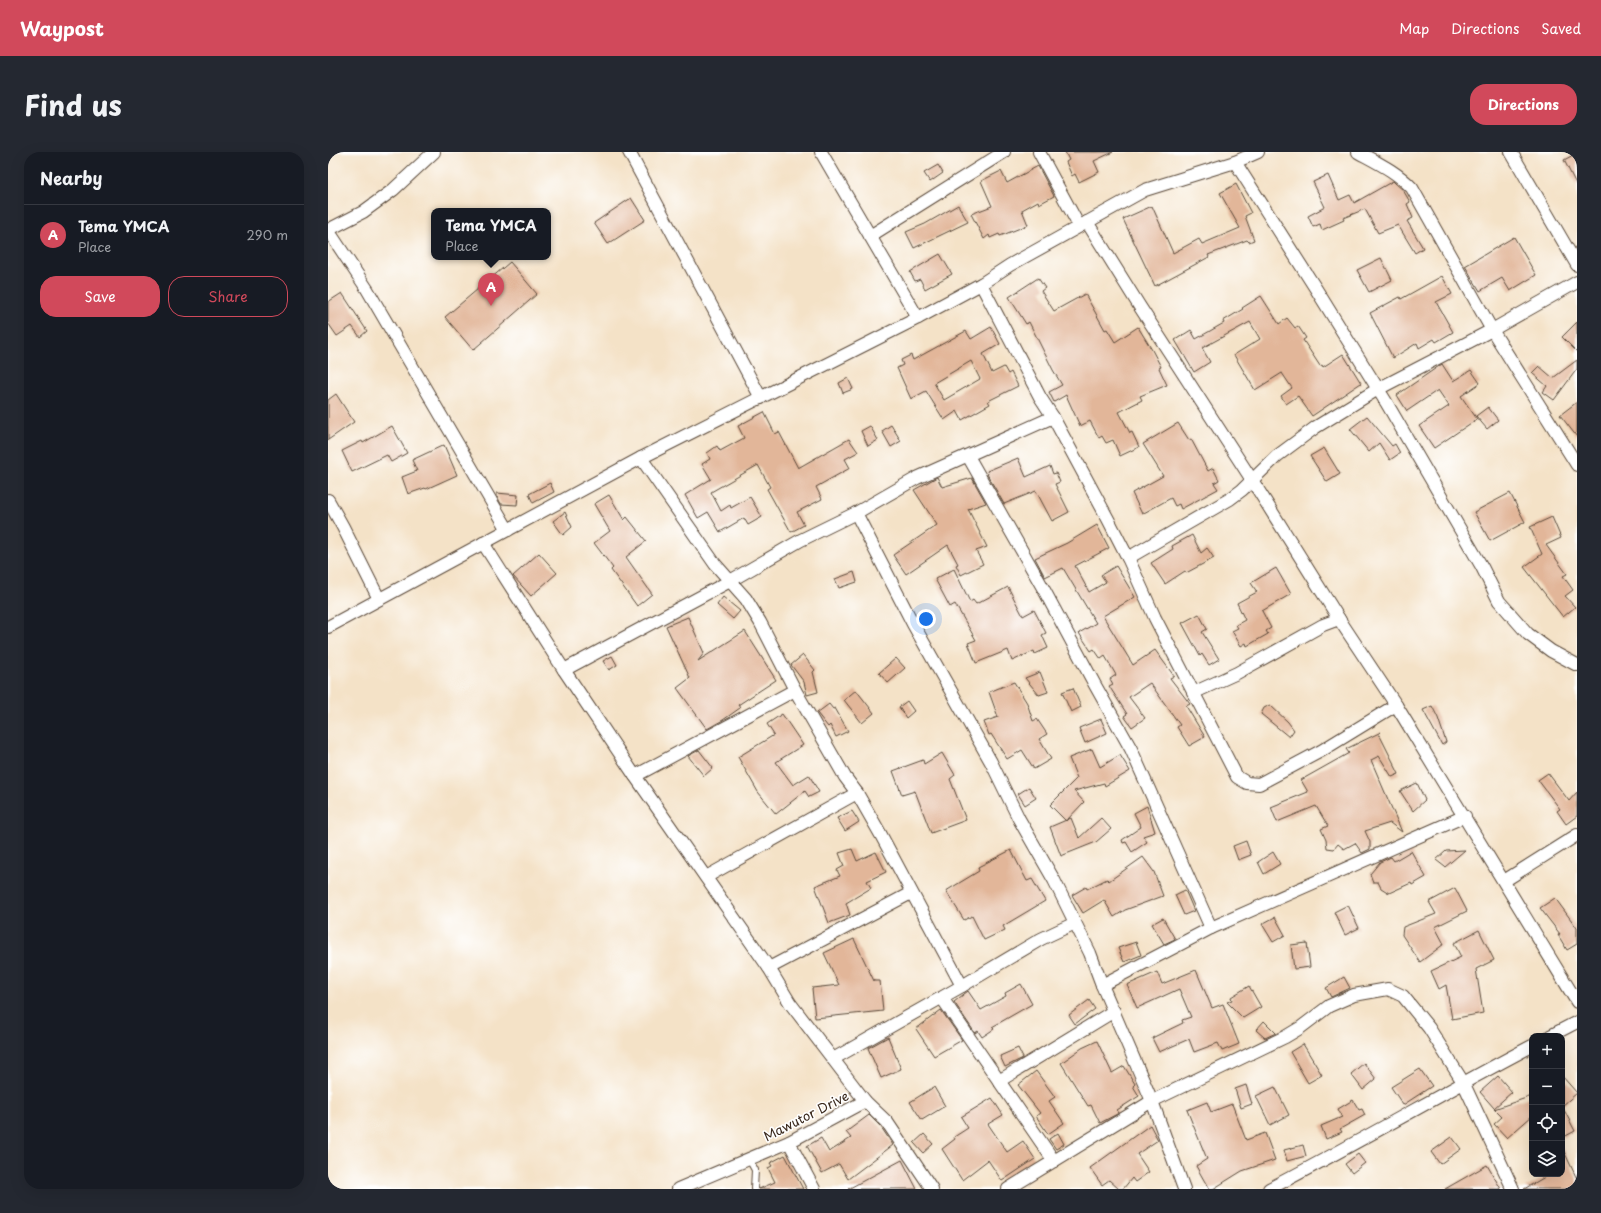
<!DOCTYPE html>
<html lang="en">
<head>
<meta charset="utf-8">
<style>
	:root { --surface:#171b24; --page:#242831; --text:#f1f3f6; --muted:#9ea1a6; --line:#363941; --accent:#d1495b }
	body { margin:0; font-family:"Playpen Sans",sans-serif; background:var(--page); color:var(--text) }
	.controls { position:absolute; right:12px; bottom:12px; display:grid; overflow:hidden; border-radius:8px; box-shadow:0 4px 16px #0002 }
	.controls button { width:36px; height:36px; display:grid; place-items:center; padding:0; border:0; border-bottom:1px solid var(--line); background:var(--surface); color:var(--text); font:20px sans-serif }
	.you { position:absolute; left:598px; top:467px; width:14px; height:14px; margin:-10px; border:3px solid #fff; border-radius:50%; background:#1a73e8; box-shadow:0 0 0 6px #1a73e833 }
	.badge { display:grid; place-items:center; width:26px; height:26px; border-radius:50%; background:var(--accent); color:#fff; font-size:13px; font-weight:700 }
	.pin { position:absolute; translate:-50% -33px; filter:drop-shadow(0 1px 2px #0008) }
	.pin::after { content:''; position:absolute; top:21px; width:14px; height:12px; background:inherit; clip-path:polygon(0 0,100% 0,50% 100%) }
	.popup { position:absolute; left:103px; top:56px; width:120px; height:52px; box-sizing:border-box; display:grid; place-content:center; border-radius:8px; background:var(--surface); filter:drop-shadow(0 1px 3px #0005); font-size:13px; white-space:nowrap; color:var(--muted) }
	.popup b { font-size:15px; color:var(--text) }
	.popup::after { content:''; position:absolute; left:50%; top:100%; margin-left:-8px; border:8px solid transparent; border-top-color:var(--surface) }
	.list { margin:0; padding:0; list-style:none }
	h2 { display:flex; justify-content:space-between; align-items:center; height:52px; margin:0; padding:0 16px; font-size:17px }
	h2 small { font-size:13px; font-weight:400; color:var(--muted) }
	.list li { display:grid; grid-template-columns:26px 1fr auto; gap:12px; align-items:center; box-sizing:border-box; height:60px; padding:0 16px; border-top:1px solid var(--line) }
	.list b { display:block; font-size:15px; white-space:nowrap }
	.list p { margin:0; font-size:13px; white-space:nowrap; color:var(--muted) }
	.list em { font-size:13px; font-style:normal; color:var(--muted) }
	.actions { display:flex; gap:8px; padding:12px 16px }
	.actions a { flex:1; padding:9px 0; border:1px solid var(--accent); border-radius:16px; text-align:center; font-size:14px; color:var(--accent) }
	.actions .main { background:var(--accent); color:#fff }
	.icon { flex:none; width:22px; height:22px; fill:none; stroke:currentColor; stroke-width:2; stroke-linecap:round; stroke-linejoin:round }
	.map { position:relative; flex:none; width:1249px; height:1037px; overflow:hidden; border-radius:16px }
	header { display:flex; align-items:center; gap:24px; box-sizing:border-box; height:56px; padding:0 20px; background:var(--accent); color:#fff }
	header strong { font-size:19px }
	nav { display:flex; gap:22px; margin-inline-start:auto; font-size:14px }
	.intro { display:flex; align-items:center; justify-content:space-between; box-sizing:border-box; height:96px; padding:0 24px }
	h1 { margin:0; font-size:28px }
	.button { padding:10px 18px; border-radius:16px; background:var(--accent); color:#fff; font-size:14px; font-weight:700 }
	main { display:flex; gap:24px; padding:0 24px }
	aside { flex:1; background:var(--surface); border-radius:16px; box-shadow:0 4px 16px #0002 }
	.map>svg:first-child { display:block }
	.building { fill:#e2b699; fill-rule:evenodd }
	.lines { fill:none; stroke-linecap:round; stroke-linejoin:round }
	.lane-casing { stroke:#574637; stroke-width:8 }
	.street-casing { stroke:#574637; stroke-width:14 }
	.lane { stroke:#fff; stroke-width:6 }
	.street { stroke:#fff; stroke-width:12 }
	.labels { text-anchor:middle; stroke-width:3; stroke-linejoin:round; paint-order:stroke }
	.street-label { font-size:13px; fill:#3b2a1e; stroke:#fff }
</style>
</head>
<body>
<header>
<strong>Waypost</strong>
<nav><a>Map</a><a>Directions</a><a>Saved</a></nav>
</header>
<div class="intro"><h1>Find us</h1><a class="button">Directions</a></div>
<main>
<aside>
<h2>Nearby<small></small></h2>
<ul class="list">
<li><span class="badge">A</span><div><b>Tema YMCA</b><p>Place</p></div><em>290 m</em></li>
</ul>
<div class="actions"><a class="main">Save</a><a>Share</a></div>
</aside>
<div class="map">
<svg width="1249" height="1037" viewBox="0 0 1249 1037">
	<rect width="100%" height="100%" fill="#fff"/>
	<filter id="ink" filterUnits="userSpaceOnUse"><feTurbulence type="fractalNoise" baseFrequency=".025" numOctaves="2"/><feDisplacementMap in="SourceGraphic" scale="8" xChannelSelector="R" yChannelSelector="G"/><feConvolveMatrix kernelMatrix="1 2 1 2 8 2 1 2 1" color-interpolation-filters="sRGB"/></filter>
	<filter id="wash" filterUnits="userSpaceOnUse"><feTurbulence type="fractalNoise" baseFrequency=".012" numOctaves="4" result="noise"/><feDisplacementMap in="SourceGraphic" scale="16" xChannelSelector="R" yChannelSelector="G"/><feGaussianBlur stdDeviation="0.9" result="paint"/><feColorMatrix in="noise" values="0 0 0 0 0 0 0 0 0 0 0 0 0 0 0 0 0 1.4 0 .05"/><feComposite in="paint" operator="in"/></filter>
	<g filter="url(#wash)">
		<rect width="100%" height="100%" fill="#f4e2c7"/>
		<g id="blocks">
			<g class="building">
				<polygon points="737,0 785,0 766,9 771,20 751,30 747,22 744,24 738,10 741,8"/>
				<polygon points="1249,1 1249,34 1236,8"/>
				<polygon points="610,13 615,21 602,30 596,21"/>
				<polygon points="710,14 726,44 711,52 710,49 694,58 700,73 672,84 671,82 662,86 661,83 656,87 643,62 664,54 653,29 673,19 679,31"/>
				<polygon points="1000,23 1011,48 1022,43 1026,51 1065,29 1067,31 1075,38 1082,50 1079,52 1085,66 1079,69 1095,96 1087,101 1070,73 1050,81 1037,57 1015,66 1016,68 994,78 992,72 985,75 980,64 997,55 985,30"/>
				<polygon points="908,32 923,61 917,64 926,88 921,90 919,88 880,103 881,105 827,134 795,67 824,54 845,101 871,87 874,92 912,76 892,41"/>
				<polygon points="303,46 317,68 280,92 266,71"/>
				<polygon points="630,53 640,70 586,96 578,80 597,72"/>
				<polygon points="1186,85 1208,123 1182,139 1174,126 1152,139 1137,114"/>
				<polygon points="612,102 624,122 597,137 592,127 587,129 582,120"/>
				<polygon points="1053,106 1064,128 1041,140 1029,118"/>
				<polygon points="182,110 209,142 145,198 117,165 150,137 149,136 161,125 162,127"/>
				<polygon points="1114,124 1124,142 1108,150 1125,180 1108,190 1106,187 1091,196 1089,191 1065,206 1042,161 1072,145 1073,147"/>
				<polygon points="710,126 717,136 713,139 726,159 757,142 777,178 779,177 787,190 810,175 824,198 833,215 831,216 839,233 812,244 814,248 791,260 802,281 804,280 811,295 792,304 785,288 778,291 774,284 771,286 762,269 752,274 738,243 726,250 721,240 734,233 725,218 701,170 698,172 681,145"/>
				<polygon points="14,141 39,179 32,185 24,174 9,184 0,171 0,150"/>
				<polygon points="933,144 951,172 959,166 967,176 970,174 978,186 975,188 992,214 994,213 995,215 1015,202 1033,231 984,264 970,244 958,252 953,244 964,236 954,221 927,238 906,203 932,187 922,170 874,196 882,210 866,220 847,188 863,178 868,187 896,171 895,169 915,157 914,156"/>
				<polygon points="1249,170 1249,200 1234,185"/>
				<path d="M663,175l9,17 -17,10 9,19 12,-6 4,7 3,-2 7,14 -30,15 2,3 -28,16 -5,-9 -13,9 -18,-29 -15,8 -14,-31 6,-3 -2,-5 10,-5 2,5 53,-29 5,8zM643,209l9,18 -36,21 -10,-17z"/>
				<polygon points="1249,208 1249,217 1226,248 1215,240 1219,234 1204,221 1211,214 1225,226"/>
				<polygon points="1114,212 1125,229 1143,218 1152,231 1133,244 1149,267 1106,296 1091,274 1121,254 1110,238 1079,259 1069,243"/>
				<polygon points="520,226 525,237 515,241 511,231"/>
				<polygon points="8,242 26,270 0,288 0,248"/>
				<polygon points="1249,250 1249,285 1232,263"/>
				<polygon points="1160,255 1170,268 1159,277 1148,264"/>
				<polygon points="436,260 447,282 451,280 470,316 521,287 530,300 517,307 522,316 488,335 494,347 469,360 476,373 463,380 439,337 442,335 430,313 383,340 393,359 402,353 403,356 422,345 434,365 420,373 416,366 392,380 380,360 370,366 357,343 383,327 374,312 382,307 379,301 389,294 392,299 416,286 410,274"/>
				<polygon points="1039,264 1064,294 1067,292 1072,301 1062,308 1051,291 1041,300 1022,277"/>
				<polygon points="850,271 861,288 863,287 880,319 885,316 891,328 886,331 890,337 853,357 851,352 847,354 843,346 814,362 804,341 835,324 815,292"/>
				<polygon points="563,273 573,289 563,295 554,279"/>
				<polygon points="64,274 79,301 63,310 59,303 24,320 14,299 34,289 35,291"/>
				<polygon points="542,274 550,288 540,294 533,279"/>
				<polygon points="116,293 129,323 98,337 97,336 80,342 74,325 89,319 84,308"/>
				<polygon points="996,296 1012,322 999,330 982,304"/>
				<polygon points="690,306 698,325 722,314 725,322 728,321 732,330 727,332 741,360 724,369 708,339 676,352 659,322 660,322 659,319"/>
				<polygon points="609,325 614,335 644,326 658,351 640,357 659,395 648,399 655,412 633,423 628,413 630,412 620,393 578,422 565,403 609,373 586,338"/>
				<polygon points="222,331 226,340 205,351 201,342"/>
				<polygon points="169,341 190,343 189,353 173,352 169,344"/>
				<polygon points="1182,341 1197,370 1162,389 1146,360"/>
				<polygon points="281,343 296,368 299,365 318,389 298,405 324,442 309,454 283,418 285,416 266,391 282,379 266,352"/>
				<polygon points="237,360 244,375 235,383 225,369"/>
				<polygon points="1224,365 1233,386 1218,393 1239,422 1235,424 1245,438 1237,444 1247,455 1235,465 1196,415 1214,402 1202,375"/>
				<polygon points="769,373 781,396 747,414 761,440 778,430 773,423 788,414 807,445 775,464 805,513 827,498 846,524 842,526 862,552 858,554 877,585 861,594 849,575 852,573 822,531 801,545 817,566 804,575 796,564 799,562 781,534 785,532 782,527 788,523 777,504 773,507 766,497 763,499 751,481 768,471 735,416 717,425 707,406 739,391"/>
				<polygon points="864,383 873,401 879,396 886,406 858,421 857,419 837,432 823,411 845,397 844,394"/>
				<polygon points="211,401 229,421 203,444 185,424"/>
				<polygon points="948,416 963,442 934,459 943,476 938,479 940,482 919,494 918,491 913,494 904,479 910,476 908,473 917,468 909,451 929,440 923,431"/>
				<polygon points="626,417 642,450 645,448 648,452 680,435 695,464 706,458 718,481 714,483 720,496 707,502 706,499 684,509 680,498 648,511 640,491 648,488 627,452 622,455 607,427"/>
				<polygon points="526,420 529,430 511,436 507,427"/>
				<polygon points="395,445 412,459 405,467 389,453"/>
				<polygon points="871,462 879,477 874,480 891,507 881,513 874,502 872,504 854,471"/>
				<polygon points="360,465 376,501 370,509 417,479 448,528 410,553 412,556 395,568 379,577 349,536 362,526 338,474"/>
				<polygon points="475,503 487,518 485,520 490,540 479,543 476,530 463,513"/>
				<polygon points="284,504 289,513 281,518 275,509"/>
				<polygon points="568,506 577,516 560,531 551,521"/>
				<polygon points="712,520 720,540 711,543 697,526"/>
				<polygon points="686,530 699,551 705,569 709,567 719,582 711,587 723,607 706,617 694,598 679,607 663,582 661,583 656,570 670,565 661,540"/>
				<polygon points="745,536 753,555 743,560 734,540"/>
				<polygon points="528,538 546,561 534,571 516,548"/>
				<polygon points="579,549 586,559 578,566 571,555"/>
				<polygon points="501,552 505,557 507,556 520,579 508,585 502,573 500,575 489,561"/>
				<polygon points="942,553 960,570 966,578 961,585 933,562 936,556"/>
				<polygon points="1104,554 1110,566 1118,590 1114,593 1095,558"/>
				<polygon points="454,562 475,593 448,610 465,633 481,623 491,640 481,645 477,639 448,662 430,640 410,605 446,583 439,572"/>
				<polygon points="773,567 779,581 757,591 751,576"/>
				<polygon points="1053,580 1051,582 1071,622 1064,625 1051,604 1043,608 1074,680 1062,671 1037,679 1042,690 1042,697 1034,701 1027,691 1016,697 1010,692 1006,697 999,696 998,688 993,677 1000,674 988,654 949,670 943,655 980,640 973,628 1021,601 1018,597"/>
				<polygon points="764,597 772,615 792,603 802,619 777,634 776,631 746,639 756,650 738,669 722,653 749,626 741,606"/>
				<polygon points="371,598 385,616 376,624 360,604"/>
				<polygon points="614,601 627,623 622,627 638,668 603,681 587,639 574,643 565,619 595,608 596,612"/>
				<polygon points="1220,621 1241,649 1249,640 1249,664 1238,672 1229,659 1232,657 1210,628"/>
				<polygon points="1089,631 1097,648 1085,659 1072,639"/>
				<polygon points="701,635 708,646 697,653 690,642"/>
				<polygon points="819,654 827,680 815,684 819,690 804,700 798,690 795,691 794,688 813,675 806,661"/>
				<polygon points="524,659 531,670 517,679 509,666"/>
				<polygon points="743,666 751,686 773,666 783,677 768,690 733,704 722,675"/>
				<polygon points="918,689 923,703 910,708 905,694"/>
				<polygon points="524,697 529,709 548,700 558,720 539,729 543,736 518,751 522,763 501,771 487,734 512,724 509,718 516,714 511,701"/>
				<polygon points="683,698 699,729 704,727 717,749 675,774 677,778 656,788 644,764 636,768 618,739 651,719 650,715"/>
				<polygon points="1137,698 1117,715 1108,708 1118,699"/>
				<polygon points="1083,699 1098,725 1084,733 1083,731 1061,741 1053,736 1050,730 1045,730 1042,722 1052,710 1063,705 1066,709"/>
				<polygon points="945,700 952,712 936,722 930,710"/>
				<polygon points="815,705 826,720 835,744 797,758 786,765 776,748 755,761 744,743 758,735 759,737 779,727 781,729"/>
				<polygon points="1127,736 1139,759 1107,775 1116,792 1092,810 1074,783 1075,775 1108,762 1101,750"/>
				<polygon points="857,738 866,759 856,763 847,743"/>
				<polygon points="1227,746 1249,776 1249,792 1239,798 1230,783 1232,782 1212,756"/>
				<polygon points="1020,753 1031,776 1017,783 1006,760"/>
				<polygon points="947,765 957,783 945,790 934,772"/>
				<polygon points="835,766 847,787 836,792 824,772"/>
				<polygon points="1151,778 1166,808 1148,817 1155,861 1124,867 1118,833 1111,837 1103,819 1133,805 1126,791"/>
				<polygon points="526,787 546,829 552,829 555,859 487,866 484,836 511,833 496,801"/>
				<polygon points="808,790 813,803 796,810 790,796"/>
				<polygon points="979,791 982,815 966,817 963,793"/>
				<polygon points="868,818 884,856 895,852 911,892 894,899 890,891 866,900 861,887 831,900 824,886 855,871 854,868 863,865 851,837 809,856 799,833 829,820 834,832"/>
				<polygon points="1016,825 1022,836 1003,845 998,836"/>
				<polygon points="693,832 704,852 664,875 666,877 654,885 650,879 647,881 626,850 640,839 653,858 678,844 677,841"/>
				<polygon points="921,834 933,855 915,866 899,850 904,848 903,845"/>
				<polygon points="761,848 767,857 747,872 741,863"/>
				<polygon points="613,858 634,888 606,904 588,877"/>
				<polygon points="936,869 948,881 937,886 928,878"/>
				<polygon points="560,885 573,917 553,926 540,896"/>
				<polygon points="769,889 784,921 796,914 807,932 805,934 811,944 789,958 791,961 772,971 763,953 760,954 733,911 754,896"/>
				<polygon points="975,892 994,923 980,931 962,900"/>
				<polygon points="690,896 695,906 677,915 672,904"/>
				<polygon points="1036,911 1048,927 1035,938 1023,922"/>
				<polygon points="1092,917 1104,934 1075,953 1063,935"/>
				<polygon points="708,919 727,945 721,949 736,971 720,982 708,964 712,961 690,933"/>
				<polygon points="1170,924 1184,940 1166,956 1152,940"/>
				<polygon points="1234,924 1249,941 1234,954"/>
				<polygon points="918,933 924,952 913,956 907,937"/>
				<polygon points="606,935 617,954 594,968 582,950"/>
				<polygon points="947,935 961,963 942,973 928,944"/>
				<polygon points="1204,944 1204,964 1179,986 1166,972 1174,965 1166,957"/>
				<polygon points="664,946 675,963 660,972 679,1000 695,989 707,1007 674,1029 660,1008 634,1028 614,997 627,987 626,985 640,976 633,965"/>
				<polygon points="1025,948 1031,958 1034,957 1037,963 1012,977 1014,980 998,987 993,974 1014,965 1010,957"/>
				<polygon points="879,950 883,960 904,952 918,988 937,981 947,1008 914,1019 885,1037 881,1037 868,1014 879,1007 859,958"/>
				<polygon points="1234,954 1247,979 1234,986"/>
				<polygon points="541,963 553,975 565,993 520,1027 511,1012 494,1021 479,994 493,986 501,1000 523,986 518,980"/>
				<polygon points="822,973 830,988 809,1002 821,1020 807,1030 804,1026 795,1037 791,1037 781,1028 774,1033 762,1016"/>
				<polygon points="730,981 736,992 728,997 721,987"/>
				<polygon points="596,982 605,992 595,1001 586,991"/>
				<polygon points="1124,985 1133,997 1112,1012 1103,1000"/>
				<polygon points="975,993 978,1004 959,1009 956,998"/>
				<polygon points="1234,995 1249,1027 1249,1037 1196,1037 1217,1025 1215,1022 1234,1022"/>
				<polygon points="1030,1002 1037,1011 1024,1021 1017,1012"/>
				<polygon points="457,1003 475,1037 431,1037 447,1030 440,1016 444,1014 442,1011"/>
				<polygon points="574,1008 589,1037 520,1037"/>
				<polygon points="1159,1013 1173,1037 1117,1037"/>
			</g>
		</g>
	</g>
	<g filter="url(#ink)">
		<use href="#blocks" fill-opacity="0" stroke="#574637" stroke-width="1"/>
		<g class="lines">
			<defs>
				<polyline id="lane" points="421,1007 427,1018 426,1037"/>
				<g id="street">
					<polyline points="301,0 433,246"/>
					<polyline points="493,0 590,166"/>
					<polyline points="711,0 751,74"/>
					<path d="M1030,0c20,11 39,20 54,36l80,142 85,135"/>
					<polyline points="1183,0 1249,113"/>
					<polyline points="907,10 988,137 1058,250 1154,415 1171,449 1200,482 1223,499 1249,513"/>
					<polyline points="759,70 812,155 924,328 1011,467 1068,553 1249,850"/>
					<polyline points="0,78 39,137 180,378"/>
					<polyline points="0,78 35,60 65,38 106,0"/>
					<polyline points="542,84 676,0"/>
					<polyline points="653,132 712,245 725,265 780,367 800,406 827,466 909,625 919,631 931,632 993,599 1068,553"/>
					<polyline points="640,304 715,436 767,533 803,597 883,776"/>
					<polyline points="313,306 387,412 418,447 432,470 467,538 517,625 529,641 553,683 634,834"/>
					<polyline points="0,348 15,375 51,447"/>
					<polyline points="528,361 585,472 663,610 691,667 726,728 762,801 774,833 824,949 856,1037"/>
					<polyline points="155,391 236,518 307,624 441,816 462,851 537,949"/>
					<polyline points="800,406 902,347 914,338 949,304 988,275 1050,237 1164,178 1249,130"/>
					<polyline points="0,475 313,306 590,166 653,132 682,113 817,38 907,10 930,0"/>
					<polyline points="236,518 402,429 473,388 528,361 589,326 725,265"/>
					<polyline points="865,541 909,521 995,473 1011,467"/>
					<polyline points="307,624 467,538"/>
					<polyline points="378,725 529,641"/>
					<polyline points="1176,729 1249,683"/>
					<polyline points="441,816 583,741"/>
					<polyline points="774,833 883,776 1137,664"/>
					<polyline points="614,846 726,1009"/>
					<polyline points="1222,884 1249,870"/>
					<polyline points="505,907 634,834 713,787 747,771"/>
					<polyline points="671,929 786,859"/>
					<polyline points="461,990 486,1037"/>
					<polyline points="350,1037 461,990 537,949 559,970 604,1037"/>
					<polyline points="680,1037 824,949 957,885 972,876 1001,854 1026,843 1060,837 1075,844 1101,876 1135,930 1185,1037"/>
					<path d="M941,1037c89,-46 175,-97 263,-143"/>
				</g>
			</defs>
			<use href="#lane" class="lane-casing"/>
			<use href="#street" class="street-casing"/>
			<use href="#lane" class="lane"/>
			<use href="#street" class="street"/>
		</g>
	</g>
	<g class="labels">
		<g class="street-label">
			<text transform="translate(478 964) rotate(-27)" y="5">Mawutor Drive</text>
		</g>
	</g>
</svg>
<div class="controls">
<button>+</button>
<button>−</button>
<button><svg class="icon" aria-label="locate" viewBox="0 0 24 24"><circle cx="12" cy="12" r="6"/><path d="M12 2v4M12 18v4M2 12h4M18 12h4"/></svg></button>
<button><svg class="icon" aria-label="layers" viewBox="0 0 24 24"><path d="M12 4l9 5-9 5-9-5zM3 14l9 5 9-5"/></svg></button>
</div>
<div class="you"></div>
<div class="pin badge" style="left:163px;top:154px">A</div>
<div class="popup"><b>Tema YMCA</b>Place</div>
</div>
</main>
</body>
</html>
